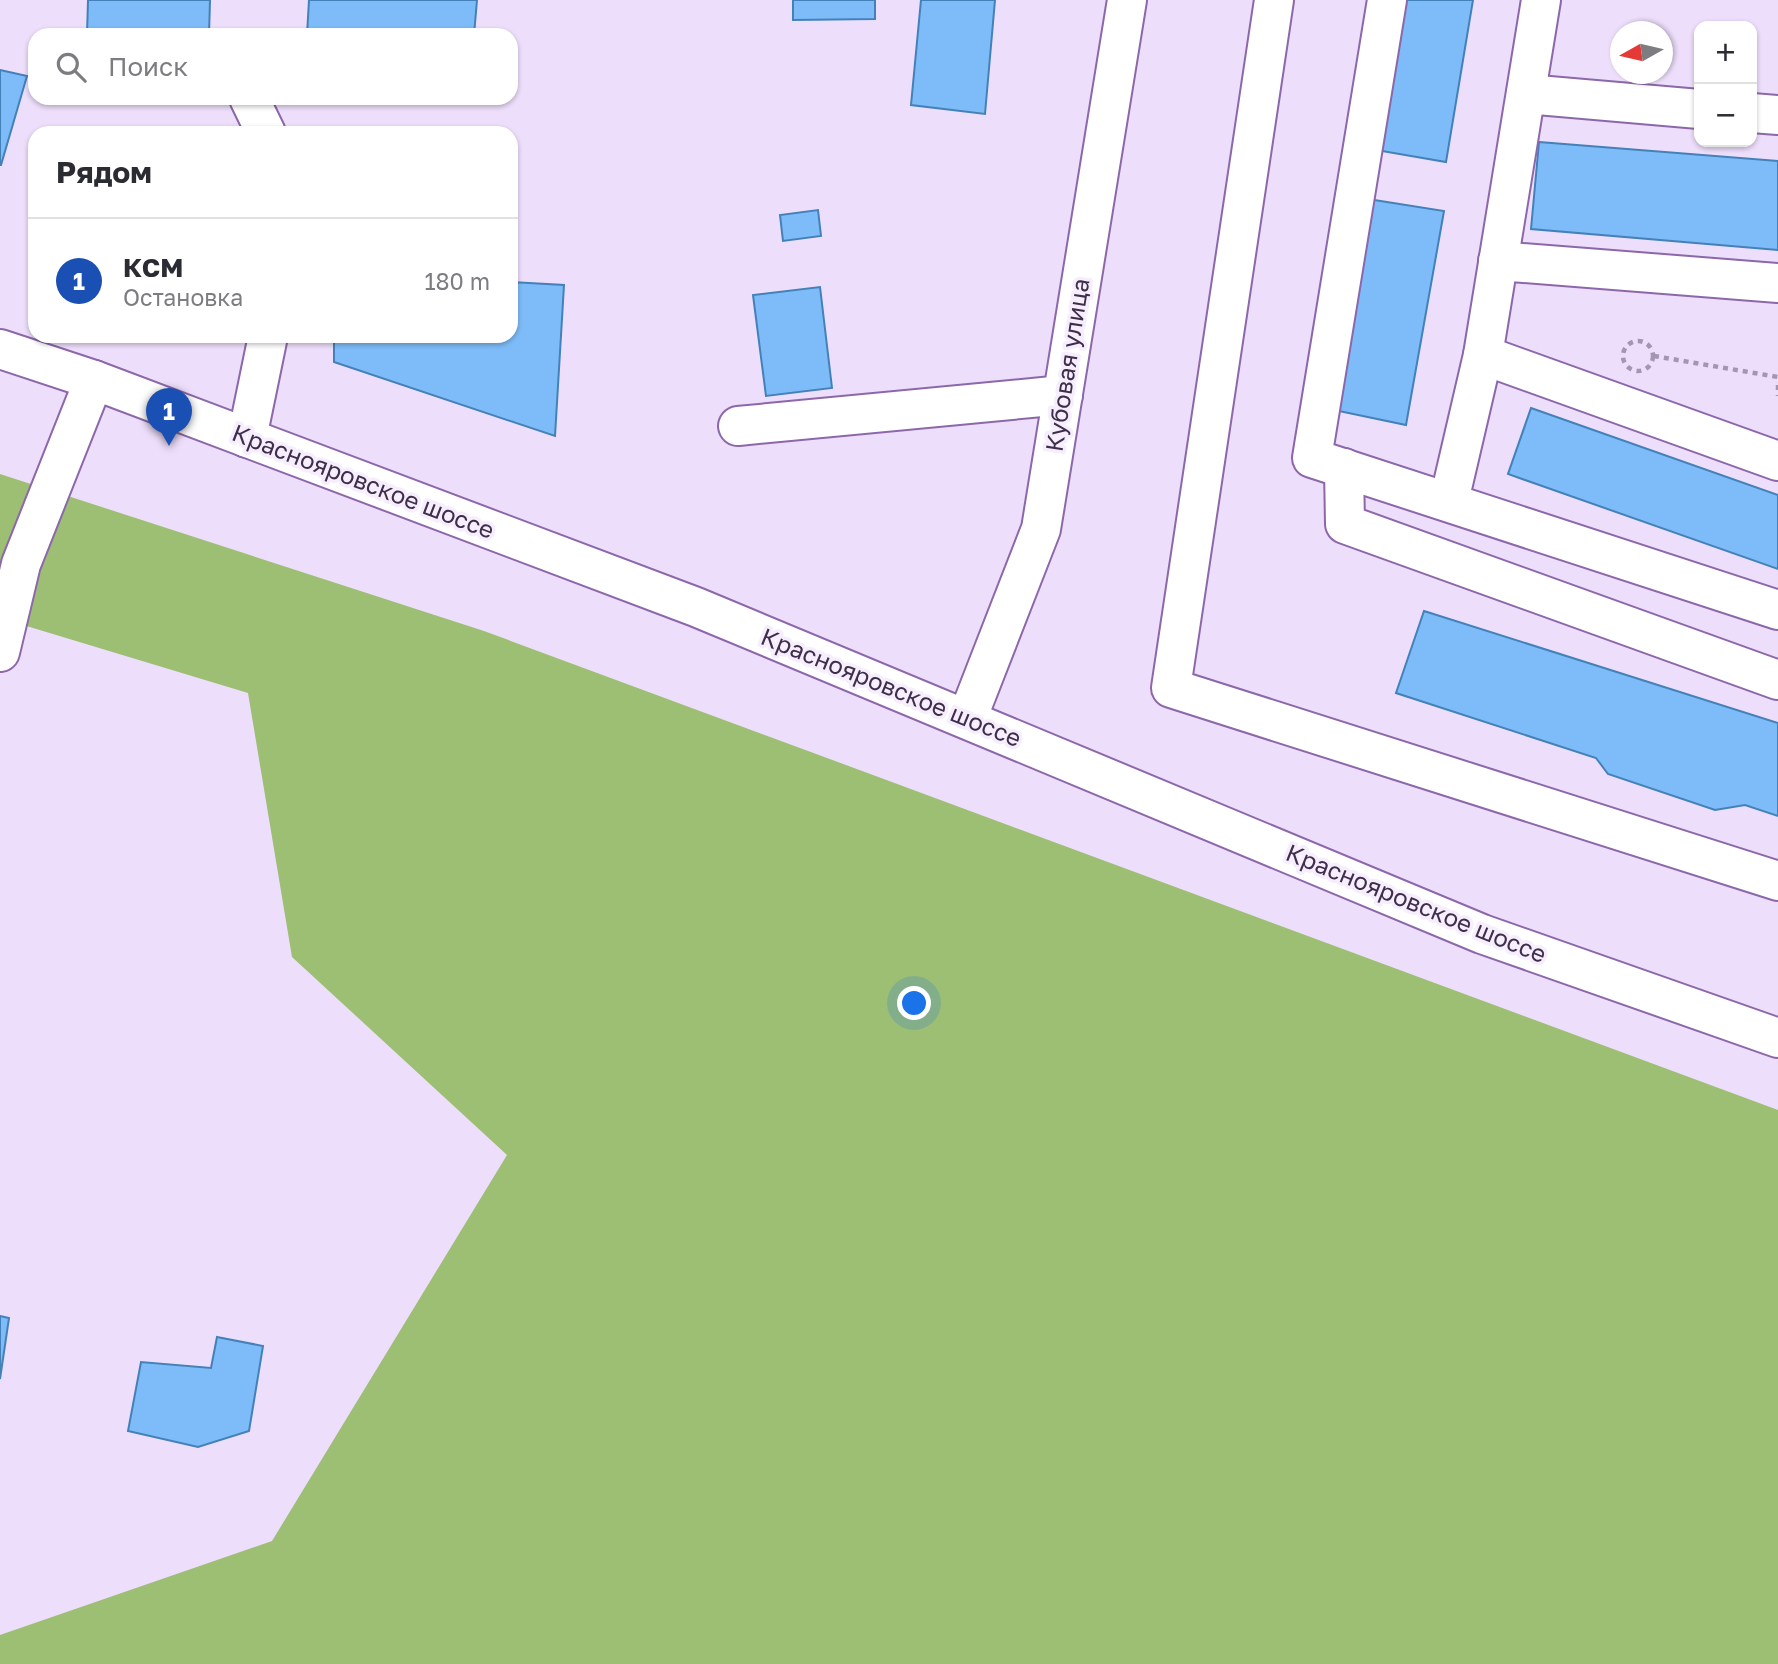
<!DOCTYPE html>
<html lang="ru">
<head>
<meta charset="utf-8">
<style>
	:root { --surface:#fff; --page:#f7f7f7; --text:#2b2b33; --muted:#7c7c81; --line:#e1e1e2; --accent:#2563eb }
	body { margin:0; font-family:"Golos Text",sans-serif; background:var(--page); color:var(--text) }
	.controls { position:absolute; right:21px; top:21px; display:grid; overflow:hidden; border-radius:14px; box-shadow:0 2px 5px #0004 }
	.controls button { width:63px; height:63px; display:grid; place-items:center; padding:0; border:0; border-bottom:2px solid var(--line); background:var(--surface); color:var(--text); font:35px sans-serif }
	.compass { position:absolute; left:1610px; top:21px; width:63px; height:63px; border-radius:50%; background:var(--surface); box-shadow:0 2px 5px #0004; rotate:262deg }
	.you { position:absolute; left:915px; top:1004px; width:24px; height:24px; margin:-18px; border:5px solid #fff; border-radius:50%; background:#1a73e8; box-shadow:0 0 0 10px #1a73e833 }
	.badge { display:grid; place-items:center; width:46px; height:46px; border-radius:50%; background:var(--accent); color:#fff; font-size:23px; font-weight:700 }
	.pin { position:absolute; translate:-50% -58px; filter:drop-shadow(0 2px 4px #0008) }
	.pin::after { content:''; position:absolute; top:37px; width:24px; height:21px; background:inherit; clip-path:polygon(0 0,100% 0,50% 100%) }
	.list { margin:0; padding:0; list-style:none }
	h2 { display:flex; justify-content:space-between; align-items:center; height:91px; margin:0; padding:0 28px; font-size:30px }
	h2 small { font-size:23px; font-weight:400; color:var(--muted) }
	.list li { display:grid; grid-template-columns:46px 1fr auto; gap:21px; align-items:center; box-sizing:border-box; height:126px; padding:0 28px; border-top:2px solid var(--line) }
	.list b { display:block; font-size:26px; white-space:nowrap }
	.list p { margin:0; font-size:23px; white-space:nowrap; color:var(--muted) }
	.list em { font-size:23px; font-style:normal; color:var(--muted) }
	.icon { flex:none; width:38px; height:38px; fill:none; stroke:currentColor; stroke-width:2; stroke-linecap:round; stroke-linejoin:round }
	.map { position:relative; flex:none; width:1778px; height:1664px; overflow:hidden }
	.search { position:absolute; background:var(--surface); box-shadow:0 2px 5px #0004; left:28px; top:28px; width:490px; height:77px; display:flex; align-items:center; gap:18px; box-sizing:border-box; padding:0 24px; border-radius:21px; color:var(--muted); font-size:26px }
	.panel { position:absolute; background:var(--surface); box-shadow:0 2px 5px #0004; left:28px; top:126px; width:490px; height:217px; border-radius:21px }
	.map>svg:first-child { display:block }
	.forest { fill:#9dbf73 }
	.building { fill:#7dbcf8; stroke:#4481b9; stroke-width:2 }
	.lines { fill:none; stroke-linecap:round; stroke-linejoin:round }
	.minor-casing { stroke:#8c67aa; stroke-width:42 }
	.path { stroke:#a495b2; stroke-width:4.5; stroke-dasharray:5 5; stroke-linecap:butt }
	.minor { stroke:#fff; stroke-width:38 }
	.labels { text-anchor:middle; stroke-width:7; stroke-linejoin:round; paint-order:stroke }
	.street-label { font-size:24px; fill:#3e2e4c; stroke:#f6eefd }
</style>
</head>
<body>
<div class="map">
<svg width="1778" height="1664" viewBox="0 0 1778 1664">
	<rect width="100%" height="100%" fill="#eddefb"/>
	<polygon class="forest" points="0,474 484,631 1778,1110 1778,1664 0,1664 0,1635 272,1541 507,1155 292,957 248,693 0,618"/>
	<g class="building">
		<polygon points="88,0 210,0 209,35 87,35"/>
		<polygon points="309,0 477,0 474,35 307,35"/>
		<polygon points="793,0 875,0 875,19 793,20"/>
		<polygon points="921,0 995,0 985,114 911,105"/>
		<polygon points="1400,0 1473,0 1446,162 1376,150"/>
		<polygon points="0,70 27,76 1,165 0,165"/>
		<polygon points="1539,142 1778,161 1778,250 1531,229"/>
		<polygon points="1368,199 1444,211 1406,425 1334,410"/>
		<polygon points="818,210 821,236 783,241 780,215"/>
		<polygon points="511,282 564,285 555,436 334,362 334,336 511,336"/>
		<polygon points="820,287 832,388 766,396 753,295"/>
		<polygon points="1531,408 1778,495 1778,569 1508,474"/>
		<polygon points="1424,611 1778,723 1778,816 1745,805 1715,810 1608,774 1596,758 1396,693"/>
		<polygon points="0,1316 9,1318 0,1379"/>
		<polygon points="217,1337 263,1346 249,1431 198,1447 128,1431 141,1362 211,1368"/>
	</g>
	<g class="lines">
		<defs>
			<g id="minor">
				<polyline points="1274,0 1171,688 1778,881"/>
				<polyline points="1387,0 1312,458 1778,610"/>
				<polyline points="1541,0 1483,355 1778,461"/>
				<polyline points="1526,94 1699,109"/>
				<polyline points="249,98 266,133"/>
				<polyline points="1752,113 1778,115"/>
				<polyline points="1498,261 1778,283"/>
				<polyline points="0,349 94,380 696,607 1482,934 1778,1038"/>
				<polyline points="738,426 1063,395"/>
				<polyline points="247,438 268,336"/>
				<polyline points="1344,468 1345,524 1778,680"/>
				<polyline points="1449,501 1483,355"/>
				<polyline points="0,652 21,564 94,380"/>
				<polyline points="967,719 1041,529 1127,0"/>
			</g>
		</defs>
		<use href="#minor" class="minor-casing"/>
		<g class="path">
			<circle cx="1638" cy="356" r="15"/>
			<polyline points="1654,356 1778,377"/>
			<polyline points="1778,385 1778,396"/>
		</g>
		<use href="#minor" class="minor"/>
	</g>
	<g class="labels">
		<g class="street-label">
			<text transform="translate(1068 365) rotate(-81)" y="8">Кубовая улица</text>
			<text transform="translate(363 482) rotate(21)" y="8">Краснояровское шоссе</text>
			<text transform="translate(891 688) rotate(22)" y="8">Краснояровское шоссе</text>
			<text transform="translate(1416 904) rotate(22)" y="8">Краснояровское шоссе</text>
		</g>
	</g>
</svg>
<div class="controls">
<button>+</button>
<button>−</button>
</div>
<svg class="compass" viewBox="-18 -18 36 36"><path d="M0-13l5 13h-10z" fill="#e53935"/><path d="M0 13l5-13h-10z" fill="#7c7c81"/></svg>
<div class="you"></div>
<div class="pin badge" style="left:169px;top:446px;background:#1a4fb4">1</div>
<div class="search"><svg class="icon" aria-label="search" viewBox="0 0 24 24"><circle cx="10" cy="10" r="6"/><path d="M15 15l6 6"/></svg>Поиск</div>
<section class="panel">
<h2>Рядом<small></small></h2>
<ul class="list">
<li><span class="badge" style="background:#1a4fb4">1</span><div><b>КСМ</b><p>Остановка</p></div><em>180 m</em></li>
</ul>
</section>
</div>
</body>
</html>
